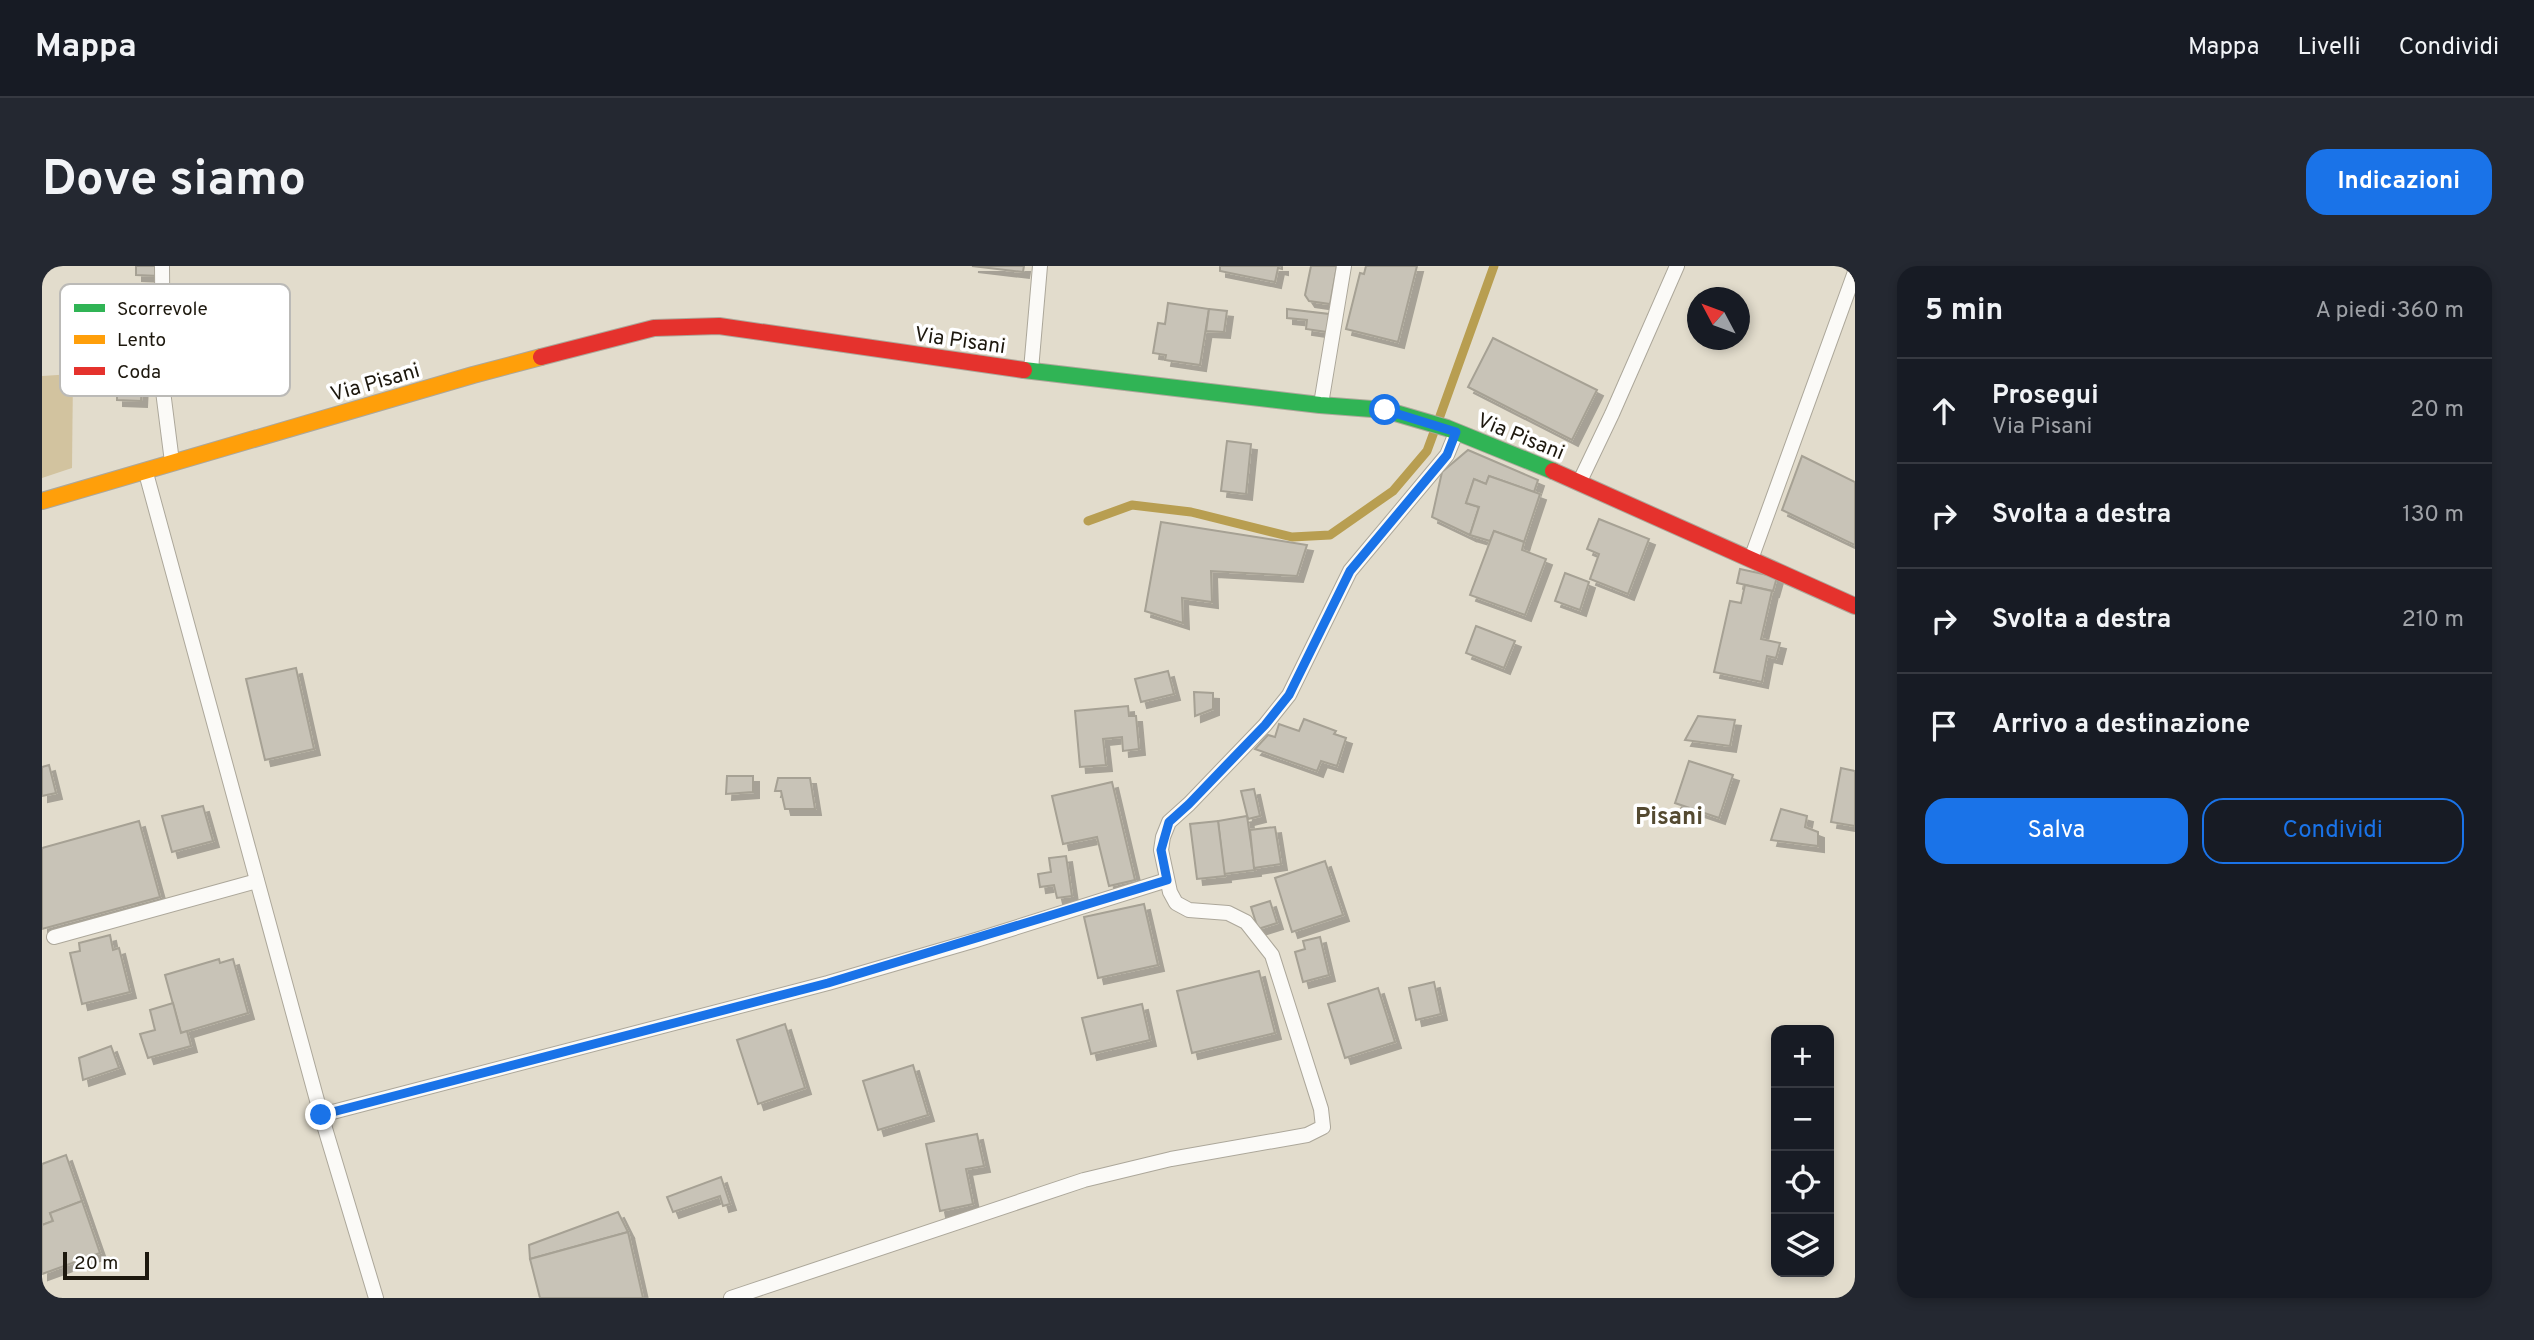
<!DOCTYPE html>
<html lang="it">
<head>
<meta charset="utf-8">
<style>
	:root { --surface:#171b24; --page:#242831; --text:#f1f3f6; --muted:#9ea1a6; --line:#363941; --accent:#1a73e8 }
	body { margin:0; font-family:Overpass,sans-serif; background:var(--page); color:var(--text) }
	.controls { position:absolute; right:21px; bottom:21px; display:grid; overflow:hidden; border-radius:14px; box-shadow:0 4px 10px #0003 }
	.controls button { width:63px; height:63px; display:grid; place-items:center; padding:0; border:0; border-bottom:2px solid var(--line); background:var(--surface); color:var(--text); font:35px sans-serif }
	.compass { position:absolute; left:1645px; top:21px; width:63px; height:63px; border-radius:50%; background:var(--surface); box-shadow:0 4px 10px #0003; rotate:311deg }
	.scale { position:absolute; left:21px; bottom:18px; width:86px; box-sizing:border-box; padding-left:7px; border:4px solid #1d180e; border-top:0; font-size:19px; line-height:24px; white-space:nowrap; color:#1d180e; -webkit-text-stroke:5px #fff; paint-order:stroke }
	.stop { position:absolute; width:21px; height:21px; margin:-16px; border:5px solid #1a73e8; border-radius:50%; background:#fff }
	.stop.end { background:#1a73e8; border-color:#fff; box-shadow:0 2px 7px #0008 }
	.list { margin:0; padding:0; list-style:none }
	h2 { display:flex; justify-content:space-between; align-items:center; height:91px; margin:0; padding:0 28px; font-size:30px }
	h2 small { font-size:23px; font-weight:400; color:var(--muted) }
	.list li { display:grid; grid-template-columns:46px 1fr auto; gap:21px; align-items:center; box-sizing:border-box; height:105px; padding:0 28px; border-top:2px solid var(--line) }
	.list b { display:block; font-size:26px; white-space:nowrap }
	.list p { margin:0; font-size:23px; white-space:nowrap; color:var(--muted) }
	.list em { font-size:23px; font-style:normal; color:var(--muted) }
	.actions { display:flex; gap:14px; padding:21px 28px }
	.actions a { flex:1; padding:16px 0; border:2px solid var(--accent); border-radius:21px; text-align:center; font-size:24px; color:var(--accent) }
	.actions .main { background:var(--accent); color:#fff }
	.icon { flex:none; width:38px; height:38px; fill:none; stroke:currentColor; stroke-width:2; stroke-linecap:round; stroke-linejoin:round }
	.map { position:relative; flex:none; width:1813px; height:1032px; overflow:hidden; border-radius:21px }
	header { display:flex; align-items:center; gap:42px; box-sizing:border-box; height:98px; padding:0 35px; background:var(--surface); border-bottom:2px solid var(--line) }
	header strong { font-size:33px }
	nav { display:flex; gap:38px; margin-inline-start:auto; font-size:24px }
	.intro { display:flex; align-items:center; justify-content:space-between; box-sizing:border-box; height:168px; padding:0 42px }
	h1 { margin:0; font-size:49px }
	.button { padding:18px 32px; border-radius:21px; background:var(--accent); color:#fff; font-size:24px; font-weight:700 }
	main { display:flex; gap:42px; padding:0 42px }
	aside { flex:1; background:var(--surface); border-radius:21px; box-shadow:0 4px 10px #0003 }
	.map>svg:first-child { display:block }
	.green { fill:#d2c39f }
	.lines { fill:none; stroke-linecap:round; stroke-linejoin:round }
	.stream { stroke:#b89e51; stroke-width:9 }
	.building { fill:#c8c3b7; stroke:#a6a194; stroke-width:2; filter:url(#shadow) }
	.lane-casing { stroke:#aca79a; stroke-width:16 }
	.fast-casing { stroke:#aca79a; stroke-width:18 }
	.slow-casing { stroke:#aca79a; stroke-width:18 }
	.jam-casing { stroke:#aca79a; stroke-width:18 }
	.lane { stroke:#fbfaf7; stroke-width:14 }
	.fast { stroke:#30b455; stroke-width:16 }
	.slow { stroke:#ff9f0a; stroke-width:16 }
	.jam { stroke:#e5322d; stroke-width:16 }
	.route { stroke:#1a73e8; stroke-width:9 }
	.labels { text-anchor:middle; stroke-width:7; stroke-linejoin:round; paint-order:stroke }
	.street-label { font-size:21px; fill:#1d180e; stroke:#fff }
	.quarter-label { font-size:24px; font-weight:bold; fill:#544a31; stroke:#fff }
	.key { fill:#fff; stroke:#bbbab7; stroke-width:2 }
	.key-label { font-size:19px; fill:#1d180e }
</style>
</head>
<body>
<header>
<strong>Mappa</strong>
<nav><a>Mappa</a><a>Livelli</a><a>Condividi</a></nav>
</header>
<div class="intro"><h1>Dove siamo</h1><a class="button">Indicazioni</a></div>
<main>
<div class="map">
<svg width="1813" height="1032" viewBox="0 0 1813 1032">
	<defs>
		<filter id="shadow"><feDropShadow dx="6" dy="6" stdDeviation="0" flood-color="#0004"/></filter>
	</defs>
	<rect width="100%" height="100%" fill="#e2dccc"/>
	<polygon class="green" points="31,108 30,202 0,212 0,110"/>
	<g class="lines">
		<g class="stream">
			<polyline points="1398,150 1452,0"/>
			<polyline points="1046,255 1090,239 1149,246 1250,271 1288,269 1351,225 1385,185 1392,166"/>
		</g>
	</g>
	<g class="building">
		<polygon points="94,0 117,0 117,10 94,9"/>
		<polygon points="930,0 982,0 981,6"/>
		<polygon points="1178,0 1240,0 1240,3 1236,2 1233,16 1178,5"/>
		<polygon points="1269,0 1295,0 1288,38 1267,35 1263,29"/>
		<polygon points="1324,0 1375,0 1356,76 1304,63 1318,7 1322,8"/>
		<polygon points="1126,37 1167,43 1158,99 1123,94 1124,89 1111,87 1116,57 1123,58"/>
		<polygon points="1167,43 1185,45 1182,66 1164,65"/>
		<polygon points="1245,43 1287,48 1285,66 1264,63 1265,54 1245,52"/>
		<polygon points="44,47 67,47 67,53 82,53 82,47 106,47 106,67 101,67 100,95 106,95 106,114 100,115 99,135 75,134 75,109 66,109 67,114 43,114 43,96 47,96 47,64 43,65"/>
		<polygon points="1451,72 1555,124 1530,174 1426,121"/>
		<polygon points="1185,175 1209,178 1204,228 1179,225"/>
		<polygon points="1426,184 1496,214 1492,226 1447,210 1444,218 1432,213 1424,237 1437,241 1428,269 1390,251 1400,206"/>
		<polygon points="1760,190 1813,216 1813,279 1740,244"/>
		<polygon points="1447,210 1498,228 1482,276 1452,265 1448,275 1428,269 1437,241 1424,237 1432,213 1444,218"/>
		<polygon points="1557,253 1607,273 1586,328 1548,313 1557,288 1545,283"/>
		<polygon points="1119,256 1265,279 1255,310 1169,305 1170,336 1140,332 1141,357 1103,345"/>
		<polygon points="1452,265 1482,276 1480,284 1504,293 1483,349 1428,329"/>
		<polygon points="1698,303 1735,311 1731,325 1695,317"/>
		<polygon points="1523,307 1547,316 1538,344 1513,335"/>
		<polygon points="1703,319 1730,325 1719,373 1738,377 1734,392 1725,390 1720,416 1672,406 1688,335 1699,337"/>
		<polygon points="1434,360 1473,375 1462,402 1424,387"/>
		<polygon points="254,402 272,483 223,494 204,413"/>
		<polygon points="1126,405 1132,428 1099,436 1093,413"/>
		<polygon points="1152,426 1171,427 1171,443 1153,450"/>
		<polygon points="1086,440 1087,450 1094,450 1097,483 1081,485 1080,471 1061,473 1064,499 1038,501 1033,445"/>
		<polygon points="1656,450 1693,454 1688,480 1643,474"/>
		<polygon points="1262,453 1294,465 1292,468 1304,472 1295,500 1279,495 1275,505 1213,483 1226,469 1233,471 1237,458 1257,465"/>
		<polygon points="1647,495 1691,509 1677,552 1633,537"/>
		<polygon points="7,499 14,527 0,530 0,501"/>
		<polygon points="1799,502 1813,505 1813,560 1789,556"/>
		<polygon points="685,510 711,510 711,526 684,528"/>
		<polygon points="736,512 768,512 773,543 743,543 739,525 733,525"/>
		<polygon points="1070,516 1093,614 1067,620 1055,571 1021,578 1010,530"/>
		<polygon points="1212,523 1218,550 1206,553 1199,525"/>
		<polygon points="161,540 171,575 130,586 120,550"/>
		<polygon points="1739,543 1765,550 1763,561 1776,566 1776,580 1729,574"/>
		<polygon points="1205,550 1213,604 1182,608 1176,555"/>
		<polygon points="97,555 118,631 0,663 0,582"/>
		<polygon points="1176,555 1183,610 1155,613 1148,558"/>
		<polygon points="1233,561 1239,598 1212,602 1208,564"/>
		<polygon points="1024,590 1030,630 1015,632 1012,619 998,621 996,608 1009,606 1007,592"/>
		<polygon points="1283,595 1301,649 1250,666 1233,612"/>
		<polygon points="1228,635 1235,657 1216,663 1209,641"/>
		<polygon points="1102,638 1116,699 1056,712 1042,651"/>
		<polygon points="68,669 71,684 77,682 88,726 40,738 28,687 38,685 37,677"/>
		<polygon points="1278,671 1287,709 1261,716 1253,686 1263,683 1261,675"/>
		<polygon points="177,693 178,697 191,693 206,747 139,767 123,709"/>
		<polygon points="1217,705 1233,767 1150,787 1135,725"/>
		<polygon points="1392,716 1399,748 1374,754 1367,722"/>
		<polygon points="1336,722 1353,776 1303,792 1286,738"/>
		<polygon points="131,737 139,767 145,765 149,780 106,792 98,768 113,764 108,744"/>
		<polygon points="1100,738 1108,774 1049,788 1040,752"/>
		<polygon points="743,758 763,822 716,838 695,774"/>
		<polygon points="69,780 77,802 41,814 37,792"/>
		<polygon points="871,799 886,849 836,864 821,815"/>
		<polygon points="935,868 942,900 924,903 931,938 898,945 884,878"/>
		<polygon points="24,889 40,935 8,947 11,955 0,959 0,898"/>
		<polygon points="679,911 688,938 681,940 678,930 631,946 625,931"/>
		<polygon points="40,935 58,987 0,1008 0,959 11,955 8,947"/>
		<polygon points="576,946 586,966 488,993 487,979"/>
		<polygon points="586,966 601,1032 498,1032 488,993"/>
	</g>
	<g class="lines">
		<defs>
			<g id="lane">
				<polyline points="120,0 121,125 130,196"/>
				<polyline points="989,104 998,0"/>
				<polyline points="1279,138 1302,0"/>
				<polyline points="104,207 279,849 334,1032"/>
				<polyline points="1538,215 1570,148 1635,0"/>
				<polyline points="1709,293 1813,6"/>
				<polyline points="12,671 215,615"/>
				<polyline points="279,849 786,717 934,674 1125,614"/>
				<polyline points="689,1032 1042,914 1129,893 1265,869 1281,861 1279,843 1230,689 1204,656 1186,647 1147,644 1134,637 1128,626 1119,584 1121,571 1127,556 1147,538 1223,459 1247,429 1308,305 1405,189 1414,167"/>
			</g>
			<polyline id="fast" points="982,104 1278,139 1343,144 1405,162 1511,205"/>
			<polyline id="slow" points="0,235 431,109 499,91"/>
			<g id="jam">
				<polyline points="499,91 612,62 677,60 982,104"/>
				<polyline points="1511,205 1813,340"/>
			</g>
		</defs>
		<use href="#lane" class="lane-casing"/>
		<use href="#fast" class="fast-casing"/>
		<use href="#slow" class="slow-casing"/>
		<use href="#jam" class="jam-casing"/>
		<use href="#lane" class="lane"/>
		<use href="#fast" class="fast"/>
		<use href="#slow" class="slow"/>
		<use href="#jam" class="jam"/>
	</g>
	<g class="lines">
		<polyline class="route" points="279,849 786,717 1125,614 1119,584 1127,556 1147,538 1223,459 1247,429 1308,305 1405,189 1414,166 1343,144"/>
	</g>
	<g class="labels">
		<g class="street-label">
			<text transform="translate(918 74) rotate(8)" y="7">Via Pisani</text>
			<text transform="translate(333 116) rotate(-16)" y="7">Via Pisani</text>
			<text transform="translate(1479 170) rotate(22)" y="7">Via Pisani</text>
		</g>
		<g class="quarter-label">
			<text x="1627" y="558">Pisani</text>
		</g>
	</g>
	<rect x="18" y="18" width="230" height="112" rx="10" class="key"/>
	<rect x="32" y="38" width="31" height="8" fill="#30b455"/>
	<rect x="32" y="69" width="31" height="9" fill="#ff9f0a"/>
	<rect x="32" y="101" width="31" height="8" fill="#e5322d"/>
	<g class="key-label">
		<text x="75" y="49">Scorrevole</text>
		<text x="75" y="80">Lento</text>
		<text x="75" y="112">Coda</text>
	</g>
</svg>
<div class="controls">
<button>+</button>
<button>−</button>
<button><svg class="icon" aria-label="locate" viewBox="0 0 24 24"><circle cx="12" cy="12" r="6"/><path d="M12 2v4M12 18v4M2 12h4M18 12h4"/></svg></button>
<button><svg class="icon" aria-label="layers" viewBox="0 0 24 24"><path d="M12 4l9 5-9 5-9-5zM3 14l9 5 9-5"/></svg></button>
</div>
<svg class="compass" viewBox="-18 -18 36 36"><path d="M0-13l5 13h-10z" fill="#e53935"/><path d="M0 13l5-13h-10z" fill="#9ea1a6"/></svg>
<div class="scale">20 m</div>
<div class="stop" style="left:1343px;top:144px"></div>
<div class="stop end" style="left:279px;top:849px"></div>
</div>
<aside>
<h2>5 min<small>A piedi · 360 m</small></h2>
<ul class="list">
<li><svg class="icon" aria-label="ahead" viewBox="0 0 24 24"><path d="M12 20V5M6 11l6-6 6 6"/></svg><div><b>Prosegui</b><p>Via Pisani</p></div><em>20 m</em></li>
<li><svg class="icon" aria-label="right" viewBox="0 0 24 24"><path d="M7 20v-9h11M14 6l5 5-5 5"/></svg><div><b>Svolta a destra</b></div><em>130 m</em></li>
<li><svg class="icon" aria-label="right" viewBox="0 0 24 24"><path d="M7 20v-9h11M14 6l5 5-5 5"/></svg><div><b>Svolta a destra</b></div><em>210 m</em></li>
<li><svg class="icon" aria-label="arrive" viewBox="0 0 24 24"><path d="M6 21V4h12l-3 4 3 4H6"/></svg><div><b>Arrivo a destinazione</b></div></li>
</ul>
<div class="actions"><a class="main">Salva</a><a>Condividi</a></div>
</aside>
</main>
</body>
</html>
